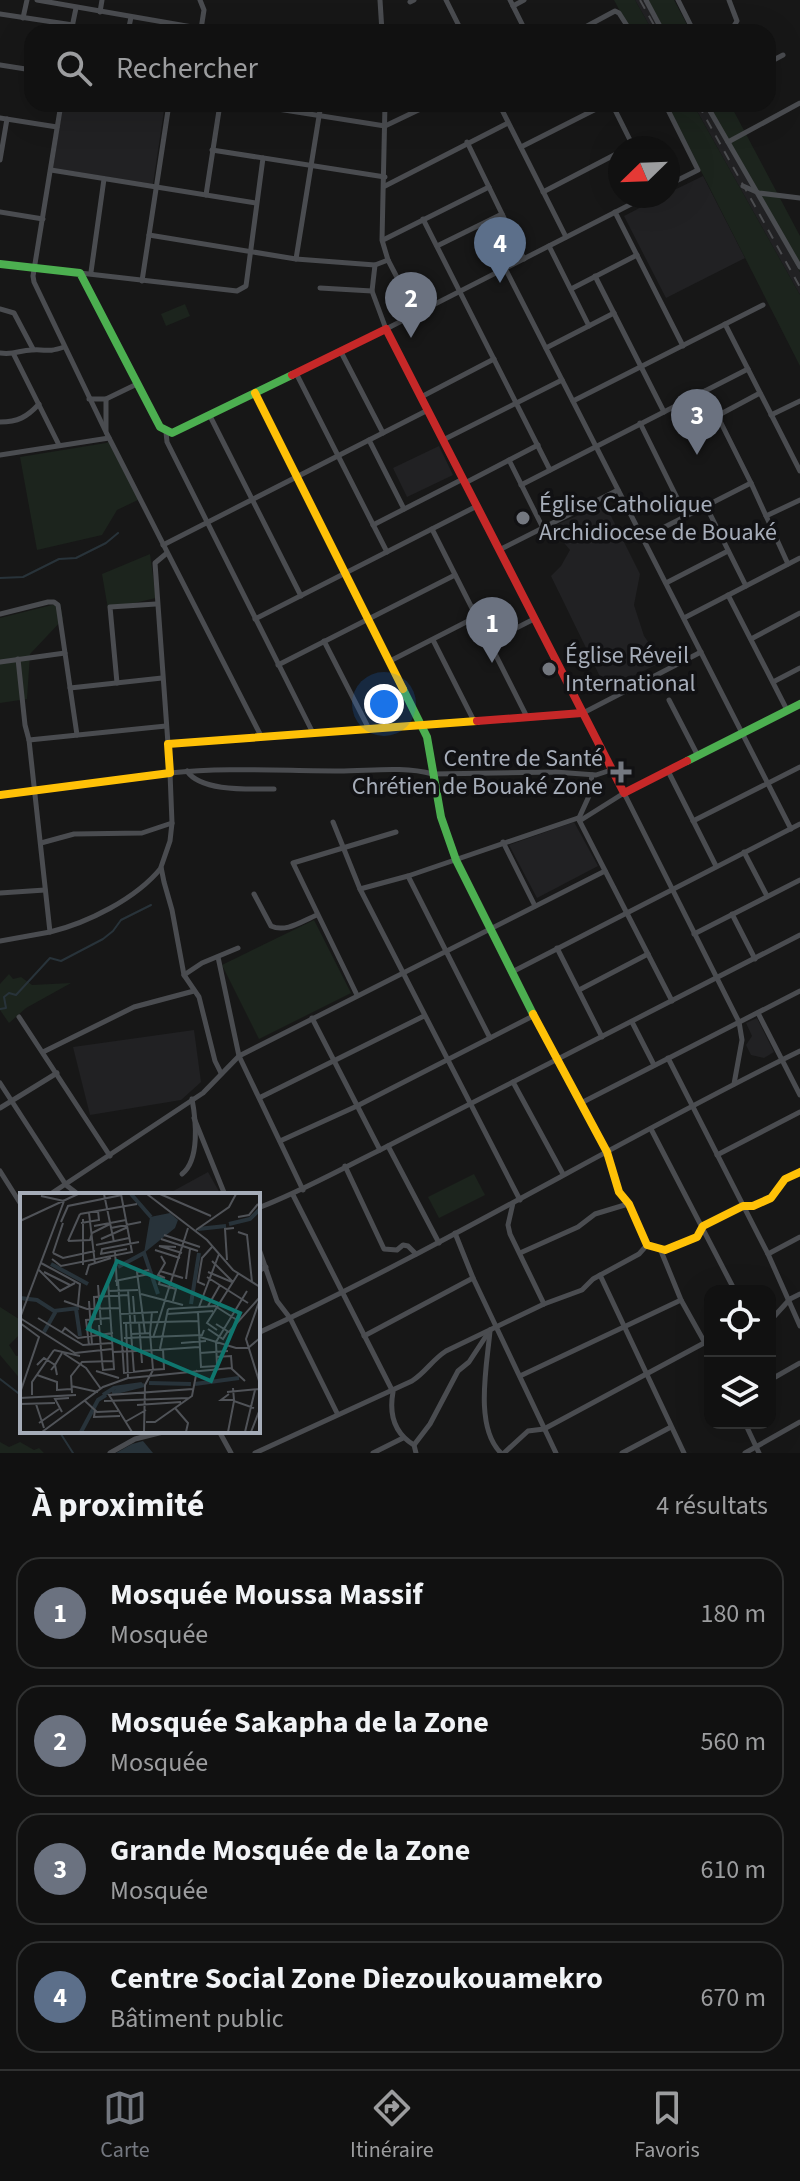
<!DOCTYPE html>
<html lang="fr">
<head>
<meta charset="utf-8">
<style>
	:root { --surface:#111; --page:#1a1a1a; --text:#f1f3f6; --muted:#9c9d9f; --line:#303131; --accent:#747880 }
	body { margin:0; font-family:"Source Sans 3",sans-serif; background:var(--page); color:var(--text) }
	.controls { position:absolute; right:24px; bottom:24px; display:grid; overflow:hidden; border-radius:16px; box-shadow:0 8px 32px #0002 }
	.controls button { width:72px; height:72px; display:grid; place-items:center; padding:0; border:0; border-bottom:2px solid var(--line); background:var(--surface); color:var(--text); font:40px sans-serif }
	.compass { position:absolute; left:608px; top:136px; width:72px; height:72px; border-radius:50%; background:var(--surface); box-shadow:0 8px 32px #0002; rotate:247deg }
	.you { position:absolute; left:384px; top:704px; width:28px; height:28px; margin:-20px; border:6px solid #fff; border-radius:50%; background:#1a73e8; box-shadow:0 0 0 12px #1a73e833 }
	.badge { display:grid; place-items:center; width:52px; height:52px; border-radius:50%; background:var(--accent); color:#fff; font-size:26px; font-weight:700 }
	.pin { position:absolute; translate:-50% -66px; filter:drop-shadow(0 2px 4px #0008) }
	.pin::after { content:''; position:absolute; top:42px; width:28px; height:24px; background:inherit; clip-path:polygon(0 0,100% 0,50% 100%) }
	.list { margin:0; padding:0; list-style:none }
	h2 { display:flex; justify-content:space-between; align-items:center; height:104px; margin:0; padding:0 32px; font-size:34px }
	h2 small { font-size:26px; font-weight:400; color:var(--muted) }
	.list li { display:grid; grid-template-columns:52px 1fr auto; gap:24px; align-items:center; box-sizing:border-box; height:112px; margin:0 16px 16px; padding:0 16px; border:2px solid var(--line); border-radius:24px }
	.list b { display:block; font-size:30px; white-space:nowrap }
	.list p { margin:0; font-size:26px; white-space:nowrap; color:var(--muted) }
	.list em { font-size:26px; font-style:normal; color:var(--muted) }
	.icon { flex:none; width:44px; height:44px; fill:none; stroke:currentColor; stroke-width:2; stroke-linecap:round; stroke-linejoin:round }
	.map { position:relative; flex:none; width:800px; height:1453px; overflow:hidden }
	.search { position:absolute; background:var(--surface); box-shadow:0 8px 32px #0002; left:24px; right:24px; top:24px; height:88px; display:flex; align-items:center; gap:20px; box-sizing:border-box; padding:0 28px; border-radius:24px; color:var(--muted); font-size:30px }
	.sheet { height:616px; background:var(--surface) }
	nav { display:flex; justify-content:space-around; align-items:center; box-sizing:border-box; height:112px; border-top:2px solid var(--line); background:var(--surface); font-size:22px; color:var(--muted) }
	nav a { display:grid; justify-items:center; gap:4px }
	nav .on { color:var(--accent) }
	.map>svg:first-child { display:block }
	.built { fill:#212123 }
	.green { fill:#1c241d }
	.water { fill:#28333a }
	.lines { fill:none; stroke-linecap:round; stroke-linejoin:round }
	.stream { stroke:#28333a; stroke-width:2 }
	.street { stroke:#4a4c50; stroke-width:5 }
	.fast { stroke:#4caf50; stroke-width:8 }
	.slow { stroke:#ffc107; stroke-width:8 }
	.jam { stroke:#c62828; stroke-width:8 }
	.rail { stroke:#4b4c4f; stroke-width:2; stroke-dasharray:10 8; stroke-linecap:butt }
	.poi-dot { fill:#747880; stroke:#111113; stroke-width:3 }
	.labels { text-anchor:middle; stroke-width:7; stroke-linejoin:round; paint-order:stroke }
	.poi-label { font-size:24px; fill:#a6adb9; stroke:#111113; text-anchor:start }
	.inset-river { fill:none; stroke:#28333a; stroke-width:4 }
	.inset-road { fill:none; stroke:#505358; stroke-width:2 }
	.view { fill:#0f766e; fill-opacity:0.15; stroke:#0f766e; stroke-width:4 }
	.inset-edge { fill:none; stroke:#a6adb9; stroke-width:4 }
</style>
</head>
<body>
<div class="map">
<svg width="800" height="1453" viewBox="0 0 800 1453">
	<rect width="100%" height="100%" fill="#171717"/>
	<g class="built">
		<polygon points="635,0 648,0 666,32 653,32"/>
		<polygon points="63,104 165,104 153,184 53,168"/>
		<polygon points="693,104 706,104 800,272 800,295"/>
		<polygon points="703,176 745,258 666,298 624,216 663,196 668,196 668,193"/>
		<polygon points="439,446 453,475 407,497 393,468"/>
		<polygon points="605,504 640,574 634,605 644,636 662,662 606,689 551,576 561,566 570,550 551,527"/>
		<polygon points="574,822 598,866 537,898 509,845"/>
		<polygon points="757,1018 774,1052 764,1058 751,1055 746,1045 752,1036 746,1023"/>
		<polygon points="194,1030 201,1082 181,1100 90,1115 73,1047"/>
		<polygon points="208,1172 221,1195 166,1195"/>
	</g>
	<g class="green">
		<polygon points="614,0 635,0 653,32 631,32"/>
		<polygon points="648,0 674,0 691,32 666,32"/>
		<polygon points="667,104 693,104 800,295 800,366"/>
		<polygon points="706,104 730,104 800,236 800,272"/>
		<polygon points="185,304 190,316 166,326 161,314"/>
		<polygon points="113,440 142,498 117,510 102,535 37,550 20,457 106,443"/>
		<polygon points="150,554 156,598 108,609 102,574"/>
		<polygon points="60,603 63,619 30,654 27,699 0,703 0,618"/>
		<polygon points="314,920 351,993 259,1039 222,965"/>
		<polygon points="9,974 13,979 21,977 32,985 71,983 26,1008 9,1023 0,1010 0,984"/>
		<polygon points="474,1174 485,1195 439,1218 428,1197"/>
		<polygon points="0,1307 22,1321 22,1332 9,1345 16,1356 22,1355 22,1381 0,1355"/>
		<polygon points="0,1442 9,1447 20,1442 34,1450 39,1448 44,1453 0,1453"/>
	</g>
	<polygon class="water" points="143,1441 153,1453 116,1453 132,1444"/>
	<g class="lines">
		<g class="stream">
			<polyline points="0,578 23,577 59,559 76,558 106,543 118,533"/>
			<polyline points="0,1009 6,1008 4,997 9,993 16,995 50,958 61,961 103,939 113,931 121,920 151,905"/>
			<polyline points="0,1379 22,1396"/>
			<polyline points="59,1431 73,1453"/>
		</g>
		<g class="street">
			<polyline points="37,0 221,32"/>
			<polyline points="200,0 204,10 201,29"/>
			<polyline points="380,0 382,32"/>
			<polyline points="446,0 462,32"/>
			<polyline points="510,0 526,32"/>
			<polyline points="646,0 663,32"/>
			<polyline points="678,0 694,32"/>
			<polyline points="729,0 737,21 730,32"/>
			<polyline points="410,2 414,0"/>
			<polyline points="513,6 524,0"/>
			<polyline points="100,12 102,0"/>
			<polyline points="0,14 73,25"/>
			<polyline points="23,18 27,0"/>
			<polyline points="71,32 76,8"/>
			<polyline points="128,32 131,17"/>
			<polyline points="576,32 615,11 619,13 631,32"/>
			<polyline points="768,63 783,55"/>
			<polyline points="0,65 32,70"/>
			<polyline points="61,104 33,276 34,282 106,432 261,736"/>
			<polyline points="246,104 385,126 431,104"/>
			<polyline points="385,104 382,240 388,260 416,314"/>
			<polyline points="499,104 566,237"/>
			<polyline points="612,104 634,148"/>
			<polyline points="665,104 698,170 668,185"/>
			<polyline points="706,104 800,267"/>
			<polyline points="0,118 57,127"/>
			<polyline points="467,142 524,259"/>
			<polyline points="728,142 800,103"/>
			<polyline points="521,147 606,104"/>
			<polyline points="212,150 385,177"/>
			<polyline points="0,160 7,119"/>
			<polyline points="51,170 256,203"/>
			<polyline points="385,186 508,123"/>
			<polyline points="743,186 759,193 800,198"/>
			<polyline points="543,192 620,152"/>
			<polyline points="206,195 220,104"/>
			<polyline points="0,212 43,219"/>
			<polyline points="615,212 683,346"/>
			<polyline points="423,219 550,470"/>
			<polyline points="149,235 296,259 375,265 388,260"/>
			<polyline points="383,240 489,187"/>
			<polyline points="437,246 502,214"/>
			<polyline points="549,246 589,326"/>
			<polyline points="296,259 321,104"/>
			<polyline points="505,268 791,829"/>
			<polyline points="91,272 104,179"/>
			<polyline points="80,273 237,291 246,286 263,158"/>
			<polyline points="595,276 664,412"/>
			<polyline points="142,281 169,104"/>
			<polyline points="320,288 372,291 386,329 647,196"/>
			<polyline points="571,289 637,255"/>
			<polyline points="372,291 375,265"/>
			<polyline points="0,309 14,313 33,349"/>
			<polyline points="725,324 800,471"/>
			<polyline points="546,348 614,313"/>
			<polyline points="341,352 383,433"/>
			<path d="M0,353c16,2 19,-3 32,-3 16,-1 14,3 32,-3"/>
			<polyline points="14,355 59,445"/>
			<polyline points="296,373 387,552"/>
			<polyline points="705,391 751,483 788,564"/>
			<polyline points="421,397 494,359"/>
			<polyline points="89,399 106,399 137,384"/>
			<polyline points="573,401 763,305"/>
			<polyline points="771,415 800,401"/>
			<polyline points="210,416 301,596"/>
			<polyline points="717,416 760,393"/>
			<path d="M0,422c18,0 27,-5 39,-18"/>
			<polyline points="640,423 686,516"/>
			<polyline points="106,430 106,399"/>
			<polyline points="166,432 167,442 313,733"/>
			<polyline points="369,440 404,509"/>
			<polyline points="443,440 562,380"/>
			<polyline points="0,455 109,438"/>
			<polyline points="509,460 543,528"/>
			<polyline points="465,483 538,445"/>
			<polyline points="521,485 748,369"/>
			<polyline points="706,506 746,586"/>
			<polyline points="766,516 800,500"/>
			<polyline points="373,525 463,479"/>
			<polyline points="432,529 527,717"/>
			<polyline points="643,538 751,483"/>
			<polyline points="163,545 428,410"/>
			<polyline points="499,550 618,490"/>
			<polyline points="167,553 155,563 168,744"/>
			<polyline points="666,583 728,551"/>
			<polyline points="728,595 787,710"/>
			<polyline points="0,614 48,602 54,602 58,605 77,735"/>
			<polyline points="684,618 800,558"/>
			<polyline points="255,619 477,506"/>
			<polyline points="751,639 800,613"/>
			<polyline points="433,640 474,721"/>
			<polyline points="324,641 369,729"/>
			<polyline points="489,642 534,619"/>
			<polyline points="18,659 25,725 29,740"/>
			<polyline points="390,661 476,617"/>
			<polyline points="0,662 65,653"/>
			<polyline points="278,665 455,575"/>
			<polyline points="773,682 800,668"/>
			<polyline points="117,683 110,607 156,604"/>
			<polyline points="70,688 162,678"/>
			<polyline points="669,700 698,756"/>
			<polyline points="583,713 701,652"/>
			<path d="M187,771c14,21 63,18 87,18"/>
			<polyline points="668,771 716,866"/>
			<polyline points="579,818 589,796 592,775"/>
			<polyline points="581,820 624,793 739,1022 742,1040 734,1084"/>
			<polyline points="693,821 800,767"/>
			<polyline points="333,822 360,889 520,1200"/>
			<polyline points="503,842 535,906"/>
			<polyline points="41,843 74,834 142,833 172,823"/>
			<polyline points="744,852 767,896"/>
			<polyline points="408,876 490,1038"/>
			<polyline points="360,889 408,876 578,818 672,1001"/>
			<polyline points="0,893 45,890"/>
			<path d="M254,894l17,32c15,7 31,-5 46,-11"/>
			<polyline points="732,914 755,959"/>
			<path d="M50,932c37,-9 86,-33 111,-64"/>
			<polyline points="694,934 800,880"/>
			<polyline points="0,941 50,932 29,740 166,726"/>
			<polyline points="557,948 602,1037"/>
			<polyline points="218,957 239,1056 303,1190"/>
			<polyline points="512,972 800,824"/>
			<polyline points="184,975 202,963 238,948"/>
			<polyline points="579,990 648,954"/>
			<polyline points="357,995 293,863 396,832"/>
			<polyline points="758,1013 800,1095"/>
			<polyline points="19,1017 110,1156"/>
			<polyline points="312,1018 380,1150"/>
			<polyline points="632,1022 654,1065"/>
			<polyline points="43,1052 134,1007 194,991"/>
			<polyline points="668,1058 768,1254 800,1326"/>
			<path d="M221,1073l-6,-12 -16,-64 -15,-22 -12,-65 -8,-28 -3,-15 9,-26 2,-18 -2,-50c56,-6 113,-2 169,-2 32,0 63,-5 94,3l122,-2 41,3 15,-5"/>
			<polyline points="513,1082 563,1174"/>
			<polyline points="0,1083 66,1185 79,1195"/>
			<polyline points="261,1097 424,1016"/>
			<polyline points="581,1103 800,991"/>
			<polyline points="0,1108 57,1073"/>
			<polyline points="194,1118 225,1195"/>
			<polyline points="651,1129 735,1291"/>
			<polyline points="280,1141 357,1106 533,1016"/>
			<polyline points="388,1146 439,1243"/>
			<polyline points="717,1155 800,1112"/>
			<polyline points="345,1166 384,1249 397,1250 403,1245 408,1246 416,1254"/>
			<polyline points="0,1171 22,1206"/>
			<path d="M182,1174c18,-14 14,-54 10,-75"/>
			<polyline points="49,1195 203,1093 239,1056 605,871"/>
			<path d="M293,1195l100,197c-4,22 1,41 21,53l2,8"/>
			<polyline points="513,1203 508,1225 510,1234 544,1304"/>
			<path d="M258,1208c42,-16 81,-38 122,-58l420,-215"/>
			<polyline points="455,1233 473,1278 556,1453"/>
			<polyline points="258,1246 277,1301 290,1318 337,1413"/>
			<polyline points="661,1251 681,1300 710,1352"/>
			<polyline points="520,1253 578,1227 595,1214 628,1204"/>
			<polyline points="768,1254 800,1237"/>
			<polyline points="258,1271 266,1267"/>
			<polyline points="600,1275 684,1453"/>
			<polyline points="770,1321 790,1299 800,1294"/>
			<path d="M490,1331c-3,34 -16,96 11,122"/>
			<path d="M258,1333c185,-86 359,-192 542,-282"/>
			<polyline points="364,1336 473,1278"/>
			<polyline points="520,1376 681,1300"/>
			<polyline points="770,1380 800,1363"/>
			<polyline points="745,1423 759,1453"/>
			<polyline points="219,1431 231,1453"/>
			<polyline points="414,1445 430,1424 458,1371 469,1362 490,1330"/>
			<polyline points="110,1453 135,1439 167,1431"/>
			<path d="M255,1453l157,-72c14,-9 20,-21 34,-30l98,-47 38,-14 11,-11 46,-25 8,-9"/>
			<polyline points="373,1453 403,1438"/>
			<polyline points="504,1453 528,1431 544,1429 704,1343"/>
			<polyline points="622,1453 671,1427"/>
			<polyline points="745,1453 800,1422"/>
		</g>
		<g class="fast">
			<polyline points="0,264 80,273 160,427 172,433 292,375"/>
			<polyline points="403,689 427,737 441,817 456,860 533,1014"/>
			<polyline points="687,761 800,704"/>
		</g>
		<g class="slow">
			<polyline points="255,393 403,689"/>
			<polyline points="0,795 170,773 168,744 477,721"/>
			<polyline points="533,1014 607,1152 619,1192 629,1204 647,1245 665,1250 697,1237 703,1226 743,1206 753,1206 771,1198 785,1179 800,1172"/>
		</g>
		<g class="jam">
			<polyline points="292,375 386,329 624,793 687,761"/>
			<polyline points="477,721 582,713"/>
		</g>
		<g class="rail">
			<polyline points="640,0 658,32"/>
			<polyline points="698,104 800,287"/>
		</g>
	</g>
	<g class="poi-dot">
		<circle cx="523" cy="518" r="8"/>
		<circle cx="549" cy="669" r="8"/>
		<path d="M617 760h8v8h8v8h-8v8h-8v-8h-8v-8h8z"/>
	</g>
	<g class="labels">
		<g class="poi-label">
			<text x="539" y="512">Église Catholique<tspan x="539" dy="28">Archidiocese de Bouaké</tspan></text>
			<text x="565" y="663">Église Réveil<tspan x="565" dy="28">International</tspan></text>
			<text x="603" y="766" text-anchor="end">Centre de Santé<tspan x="603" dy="28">Chrétien de Bouaké Zone</tspan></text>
		</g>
	</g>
	<g transform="translate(20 1193)">
		<rect width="240" height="240" fill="#171717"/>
		<path d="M150,20l8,7 -3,8 -31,25 6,-36z" fill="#28333a"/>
		<path class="inset-river" d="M111,1l20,23M209,31l21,-5 10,-10M178,36l28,-3M31,71l37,20M98,74l26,-14 14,41M0,105l17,2 17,11 25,-3M171,111l8,-51M56,116l4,27M24,139l12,-21M129,190l42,1M175,191l44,-6M92,200l32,-8M83,202l11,-7 28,-4M61,239l17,-32 8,-5"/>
		<path class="inset-road" d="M84,1l10,48M127,1l60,46 26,30 27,17M140,1l51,22M69,20l6,51M60,21l57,-10M218,24l11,-2 9,-11M0,28l58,-27M41,29l7,-16 54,-11M61,30l18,-3 -1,-9M74,33l32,-6M91,35l30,-6M176,37l33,-23 7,-13M218,39l9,3 5,47M144,42l36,12M81,46l27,-12M141,46l37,12M48,48l22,-1 2,-7 18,-9M48,48l12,-27M76,52l33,-7M156,54l-17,-1 23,7M135,57l25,8M95,58l2,35M33,60l10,5 32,-7M33,60l10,-30M80,61l27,-5M81,61l1,-5 37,-7M141,63l4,7 -7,12 7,3M32,66l9,7 71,-14 -11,-58M207,67l-2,-31 9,-1M192,68l21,21M21,70l39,21 -2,21M63,72v-46M19,77l21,21 15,-8M140,78l23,7M24,79l26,13M188,79l24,10M66,82l3,-10 22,-7M141,83l-2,8 17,5 -3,12M187,84l41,26M166,86l4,-30M98,87l6,93 27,-3M95,88l34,-7M78,92l3,40M185,92l-7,-3 4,-24 10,-11M108,97l6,83M88,98l30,-1M121,101l42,11M113,103l2,26M240,106l-14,40 14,45M44,108l23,8 32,-1M69,108l3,44M188,113l12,-21M179,114l20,-53M148,116l47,-3 22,14M178,119l3,55 16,-1 -1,-24 31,-51M100,121l38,-2M147,121l46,-3M0,125l44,-117 -23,-5M0,125l55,35 37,-4M18,125l45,27 29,-2M75,126l-1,-22 34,-2M119,129l3,41M0,130l19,14 -19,56M103,130l75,-2M196,131l13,8 31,-35M79,132l3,36M188,136l15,10 5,-8M197,137l-10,-7 31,-49M42,139l3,-4 13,10 35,-5M125,140l-8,-61 12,-2M111,141l19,-1 2,-21M180,144l36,11h12l12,-10M104,145l78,-3 2,-5M133,145l35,-110M161,150l25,-2M69,152l-3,-25 24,-2M140,156l8,-40M34,157l26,6M121,158l58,-4M93,159l24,-1M43,160l23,15 15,21M180,160l28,-2M196,164l15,-1 1,13 13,12M82,168l1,9 11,-1 -6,-88M17,172l7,-7 11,7 -4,5M129,177l15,-1 -1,-20M76,178l23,7M17,182l20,7v8l14,-1M37,182l-2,-10 7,-12M109,185l102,-10M51,193l27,6M207,199l33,-3M52,200l-1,-17 11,-14 31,-1M209,201l-8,6h13l-1,-12M12,202v-13l22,-32M0,205l56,-3M65,208l12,11 21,-1M84,208l85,-3M0,211l35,-1M16,211l8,24M117,212l44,-3M155,215l13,15 -2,9M75,217l-1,7 26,-1M42,219l-7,-13 14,-1M105,229l21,-12M126,229h9l37,-26 5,-26M19,230l20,-14M22,239l61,-45 25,-9 -2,-55M112,239l-23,-37 84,-6M124,239l1,-47 8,-15 -3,-37M208,239l6,-31 20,7M225,239l10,-42M231,239l9,-23"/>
		<path class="view" d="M97,68l123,52 -29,68 -123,-52z"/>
		<rect width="240" height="240" class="inset-edge"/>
	</g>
</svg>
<div class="controls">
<button><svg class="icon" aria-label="locate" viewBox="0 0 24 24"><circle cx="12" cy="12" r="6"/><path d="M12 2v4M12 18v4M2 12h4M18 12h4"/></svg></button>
<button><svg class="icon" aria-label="layers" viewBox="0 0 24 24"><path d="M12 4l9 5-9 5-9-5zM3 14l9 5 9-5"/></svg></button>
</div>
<svg class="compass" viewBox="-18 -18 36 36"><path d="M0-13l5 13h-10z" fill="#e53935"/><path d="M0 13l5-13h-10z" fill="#9c9d9f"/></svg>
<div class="you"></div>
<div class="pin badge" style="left:492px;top:663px;background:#6b7280">1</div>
<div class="pin badge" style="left:411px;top:338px;background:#6b7280">2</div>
<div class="pin badge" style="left:697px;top:455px;background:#6b7280">3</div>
<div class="pin badge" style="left:500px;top:283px;background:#5c6f8a">4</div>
<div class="search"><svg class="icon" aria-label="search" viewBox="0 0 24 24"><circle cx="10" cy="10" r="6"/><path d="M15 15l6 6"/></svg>Rechercher</div>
</div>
<section class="sheet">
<h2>À proximité<small>4 résultats</small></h2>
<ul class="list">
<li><span class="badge" style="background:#6b7280">1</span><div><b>Mosquée Moussa Massif</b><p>Mosquée</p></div><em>180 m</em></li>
<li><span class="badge" style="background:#6b7280">2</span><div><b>Mosquée Sakapha de la Zone</b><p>Mosquée</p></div><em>560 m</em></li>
<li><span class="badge" style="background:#6b7280">3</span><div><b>Grande Mosquée de la Zone</b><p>Mosquée</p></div><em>610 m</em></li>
<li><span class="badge" style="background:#5c6f8a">4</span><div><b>Centre Social Zone Diezoukouamekro</b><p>Bâtiment public</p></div><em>670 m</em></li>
</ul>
</section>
<nav>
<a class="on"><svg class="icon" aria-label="map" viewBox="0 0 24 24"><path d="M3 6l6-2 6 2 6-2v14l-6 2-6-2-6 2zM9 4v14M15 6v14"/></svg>Carte</a>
<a><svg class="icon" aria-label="directions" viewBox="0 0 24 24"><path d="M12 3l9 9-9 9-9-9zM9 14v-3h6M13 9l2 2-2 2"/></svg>Itinéraire</a>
<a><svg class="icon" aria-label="saved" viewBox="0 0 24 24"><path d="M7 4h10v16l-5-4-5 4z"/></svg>Favoris</a>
</nav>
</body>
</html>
